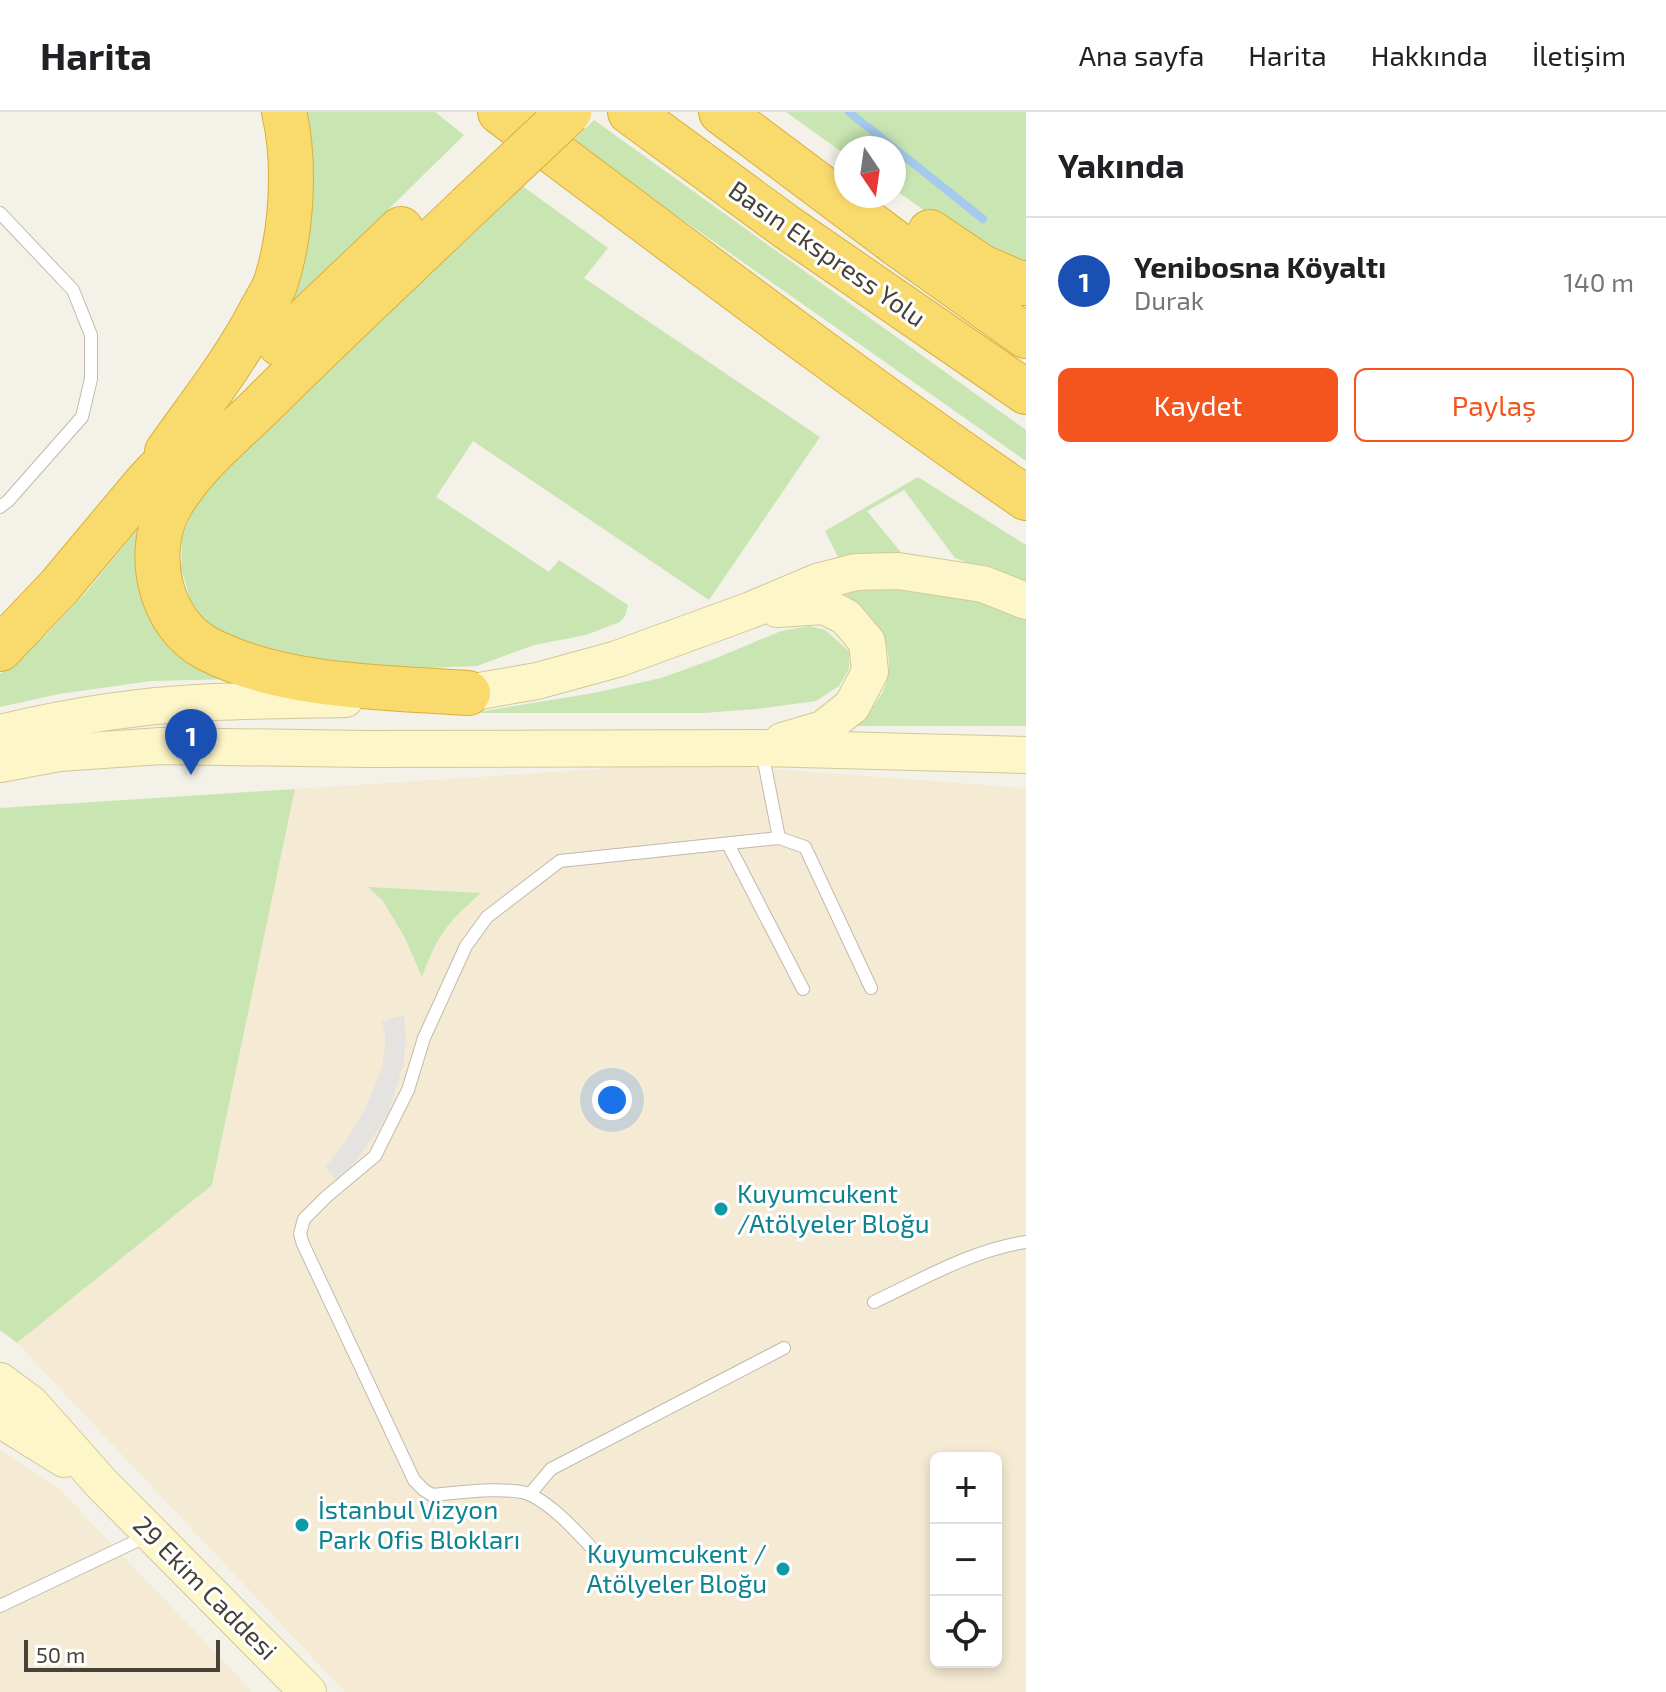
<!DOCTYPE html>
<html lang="tr">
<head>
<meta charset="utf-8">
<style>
	:root { --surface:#fff; --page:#f2f2f2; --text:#202124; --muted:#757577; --line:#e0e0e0; --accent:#f4551f }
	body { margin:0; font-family:"Exo 2",sans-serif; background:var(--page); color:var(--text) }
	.controls { position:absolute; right:24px; bottom:24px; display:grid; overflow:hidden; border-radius:12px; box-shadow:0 4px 12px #0003 }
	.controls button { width:72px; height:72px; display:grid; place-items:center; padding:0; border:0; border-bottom:2px solid var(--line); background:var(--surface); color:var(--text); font:40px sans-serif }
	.compass { position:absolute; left:834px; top:24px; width:72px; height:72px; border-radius:50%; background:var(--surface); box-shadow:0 4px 12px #0003; rotate:167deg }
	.scale { position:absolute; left:24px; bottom:20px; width:196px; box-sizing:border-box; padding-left:8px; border:4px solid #474237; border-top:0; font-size:22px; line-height:28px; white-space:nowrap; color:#474237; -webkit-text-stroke:6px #fff; paint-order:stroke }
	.you { position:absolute; left:612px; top:988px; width:28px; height:28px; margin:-20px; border:6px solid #fff; border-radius:50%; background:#1a73e8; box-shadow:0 0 0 12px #1a73e833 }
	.badge { display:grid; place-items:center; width:52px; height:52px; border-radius:50%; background:var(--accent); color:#fff; font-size:26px; font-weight:700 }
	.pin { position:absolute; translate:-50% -66px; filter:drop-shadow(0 2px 4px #0008) }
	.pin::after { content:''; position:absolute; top:42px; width:28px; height:24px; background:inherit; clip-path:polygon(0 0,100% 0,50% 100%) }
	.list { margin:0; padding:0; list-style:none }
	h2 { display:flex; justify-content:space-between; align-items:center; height:104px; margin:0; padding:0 32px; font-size:34px }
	h2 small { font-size:26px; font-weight:400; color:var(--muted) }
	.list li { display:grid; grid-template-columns:52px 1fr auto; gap:24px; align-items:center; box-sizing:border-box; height:128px; padding:0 32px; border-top:2px solid var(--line) }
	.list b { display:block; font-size:30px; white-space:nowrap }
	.list p { margin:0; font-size:26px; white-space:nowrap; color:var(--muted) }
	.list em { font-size:26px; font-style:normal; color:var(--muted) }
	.actions { display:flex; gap:16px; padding:24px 32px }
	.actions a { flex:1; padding:18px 0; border:2px solid var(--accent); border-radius:12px; text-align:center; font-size:28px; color:var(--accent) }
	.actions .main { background:var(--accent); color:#fff }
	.icon { flex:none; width:44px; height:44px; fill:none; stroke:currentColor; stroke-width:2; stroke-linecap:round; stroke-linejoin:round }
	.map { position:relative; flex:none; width:1026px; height:1580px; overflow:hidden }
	header { display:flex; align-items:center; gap:48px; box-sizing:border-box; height:112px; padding:0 40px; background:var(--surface); border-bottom:2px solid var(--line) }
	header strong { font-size:38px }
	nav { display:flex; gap:44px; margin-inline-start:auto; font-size:28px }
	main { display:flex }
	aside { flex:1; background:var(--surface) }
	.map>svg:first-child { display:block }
	.commercial { fill:#f5ead4; fill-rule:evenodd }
	.grass { fill:#c9e6b2 }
	.parking { fill:#e5e3e0 }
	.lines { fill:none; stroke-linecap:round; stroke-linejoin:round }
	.stream { stroke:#a6c9ee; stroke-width:8 }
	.service-casing { stroke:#bfbaab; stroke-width:14 }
	.secondary-casing { stroke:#d2c999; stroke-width:38 }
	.motorway-casing { stroke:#d9b03c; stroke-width:46 }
	.service { stroke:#fff; stroke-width:12 }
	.secondary { stroke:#fdf6c8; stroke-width:36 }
	.motorway { stroke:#f9da6d; stroke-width:44 }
	.motorway-bridge-casing { stroke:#d9b03c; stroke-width:46; stroke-linecap:butt }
	.motorway-bridge { stroke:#f9da6d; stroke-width:44 }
	.culture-dot { fill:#0f9aa8; stroke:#fff; stroke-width:3 }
	.labels { text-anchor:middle; stroke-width:6; stroke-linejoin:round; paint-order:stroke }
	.street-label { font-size:26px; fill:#474237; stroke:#fff }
	.culture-label { font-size:26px; fill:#0d838f; stroke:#fff; text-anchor:start }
</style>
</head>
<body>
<header>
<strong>Harita</strong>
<nav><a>Ana sayfa</a><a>Harita</a><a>Hakkında</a><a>İletişim</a></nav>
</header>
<main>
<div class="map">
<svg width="1026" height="1580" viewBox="0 0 1026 1580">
	<rect width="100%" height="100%" fill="#f3f1e8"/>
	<g class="commercial">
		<path d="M691,651l335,25v904h-681l-328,-349 195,-158 83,-396zM936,1346h60v204h-60z"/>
		<polygon points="0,1338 59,1377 245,1572 251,1580 0,1580"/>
	</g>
	<g class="grass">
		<polygon points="298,0 435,0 464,23 277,207"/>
		<polygon points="786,0 1026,0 1026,155 988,144 894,77 894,36 846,36 846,43"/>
		<polygon points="594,8 1026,318 1026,349 572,30"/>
		<polygon points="517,70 608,136 584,166 820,325 709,488 473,329 436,385 549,460 559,448 628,493 625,504 620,510 586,523 534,533 477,554 372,558 245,537 204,509 190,487 181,456 182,425 192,400 203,382 306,268"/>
		<polygon points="918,365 1026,433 1026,472 955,446 904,378 867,399 904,444 840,449 825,419"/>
		<polygon points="150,402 142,439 232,567 151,569 59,582 0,595 0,562 47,522 87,479"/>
		<path d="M870,474l95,7 61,21v112h-169c10,-13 24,-26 29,-42 12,-41 -15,-76 -49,-94z"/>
		<polygon points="810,514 825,518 849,539 849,557 839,574 816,589 756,597 703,601 471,601 594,581 661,566 714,547 781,519"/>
		<polygon points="295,677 212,1073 17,1231 0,1218 0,696"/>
		<path d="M368,775l113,6c-33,29 -44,42 -59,84l-17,-39 -22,-37z"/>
	</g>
	<polygon class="parking" points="404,903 406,927 403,953 390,996 381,1014 356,1048 338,1069 325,1055 341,1036 362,1003 373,979 382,955 386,927 382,909"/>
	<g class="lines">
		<polyline class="stream" points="849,0 983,107"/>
		<defs>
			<g id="service">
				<polyline points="0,101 73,178 91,223 91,267 82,305 8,389 0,395"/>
				<polyline points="762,639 779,726"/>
				<polyline points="728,732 803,877"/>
				<path d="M874,1190c49,-23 98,-52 152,-60"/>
				<polyline points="530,1382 551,1357 784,1236"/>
				<path d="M590,1434c-18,-19 -35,-38 -57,-50 -20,-11 -77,-3 -101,-1l-8,-5 -10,-10 -111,-236 -3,-10 4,-15 22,-22 49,-41 33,-66 16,-52 42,-92 21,-29 73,-56 219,-23 26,9 66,141"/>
				<polyline points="0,1494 149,1423"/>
			</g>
			<g id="secondary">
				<polyline points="777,497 824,494 846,505 867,530 870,560 852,594 823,617 782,629"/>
				<polyline points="440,582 468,581 537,569 617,547 751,498 817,470 856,460 898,459 983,472 1026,489"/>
				<path d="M0,621c70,-17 142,-28 214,-31 44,-2 87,-2 131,-3"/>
				<polyline points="0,652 59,641 161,634 367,637 761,636 1026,643"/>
				<polyline points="0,1269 31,1292 102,1372 308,1580"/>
				<polyline points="0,1307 64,1347"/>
			</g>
			<g id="motorway">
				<path d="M500,0c174,130 347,263 526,386"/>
				<polyline points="630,0 788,116 1026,280"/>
				<polyline points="721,0 897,132 1026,224"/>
				<path d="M468,95c-70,67 -141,133 -209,201 -31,30 -68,60 -89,98 -26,46 -11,118 38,143 76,39 177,38 260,44"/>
				<polyline points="930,120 982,155 1019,171 1026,171"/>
				<polyline points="280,232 401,117"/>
				<path d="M167,340c33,-47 69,-92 95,-143 5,-9 11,-18 14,-27 16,-50 20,-120 8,-170"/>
				<polyline points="0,537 59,475 146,371 193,321"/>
			</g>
		</defs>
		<use href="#service" class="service-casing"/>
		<use href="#secondary" class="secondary-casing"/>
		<use href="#motorway" class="motorway-casing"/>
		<use href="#service" class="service"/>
		<use href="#secondary" class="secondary"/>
		<use href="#motorway" class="motorway"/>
		<defs>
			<polyline id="motorway-bridge" points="468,95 569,0"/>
		</defs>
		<use href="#motorway-bridge" class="motorway-bridge-casing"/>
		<use href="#motorway-bridge" class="motorway-bridge"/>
	</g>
	<g class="culture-dot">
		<circle cx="721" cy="1097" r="8"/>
		<circle cx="302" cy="1413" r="8"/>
		<circle cx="783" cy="1457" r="8"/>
	</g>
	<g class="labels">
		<g class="street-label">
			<text transform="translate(827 142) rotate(35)" y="9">Basın Ekspress Yolu</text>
			<text transform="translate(205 1476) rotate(45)" y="9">29 Ekim Caddesi</text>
		</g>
		<g class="culture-label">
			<text x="737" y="1091">Kuyumcukent<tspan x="737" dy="30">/Atölyeler Bloğu</tspan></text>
			<text x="318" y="1407">İstanbul Vizyon<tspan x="318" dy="30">Park Ofis Blokları</tspan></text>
			<text x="767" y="1451" text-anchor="end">Kuyumcukent /<tspan x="767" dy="30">Atölyeler Bloğu</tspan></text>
		</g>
	</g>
</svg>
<div class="controls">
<button>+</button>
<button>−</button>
<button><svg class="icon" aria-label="locate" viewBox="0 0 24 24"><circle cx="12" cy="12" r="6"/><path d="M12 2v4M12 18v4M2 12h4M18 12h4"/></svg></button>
</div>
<svg class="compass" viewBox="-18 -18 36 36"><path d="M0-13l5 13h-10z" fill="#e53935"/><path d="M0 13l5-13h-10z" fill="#757577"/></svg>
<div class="scale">50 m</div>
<div class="you"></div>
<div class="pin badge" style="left:191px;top:663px;background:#1a4fb4">1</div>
</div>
<aside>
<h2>Yakında<small></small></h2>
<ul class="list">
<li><span class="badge" style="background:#1a4fb4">1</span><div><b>Yenibosna Köyaltı</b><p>Durak</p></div><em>140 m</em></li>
</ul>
<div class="actions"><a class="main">Kaydet</a><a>Paylaş</a></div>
</aside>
</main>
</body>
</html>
